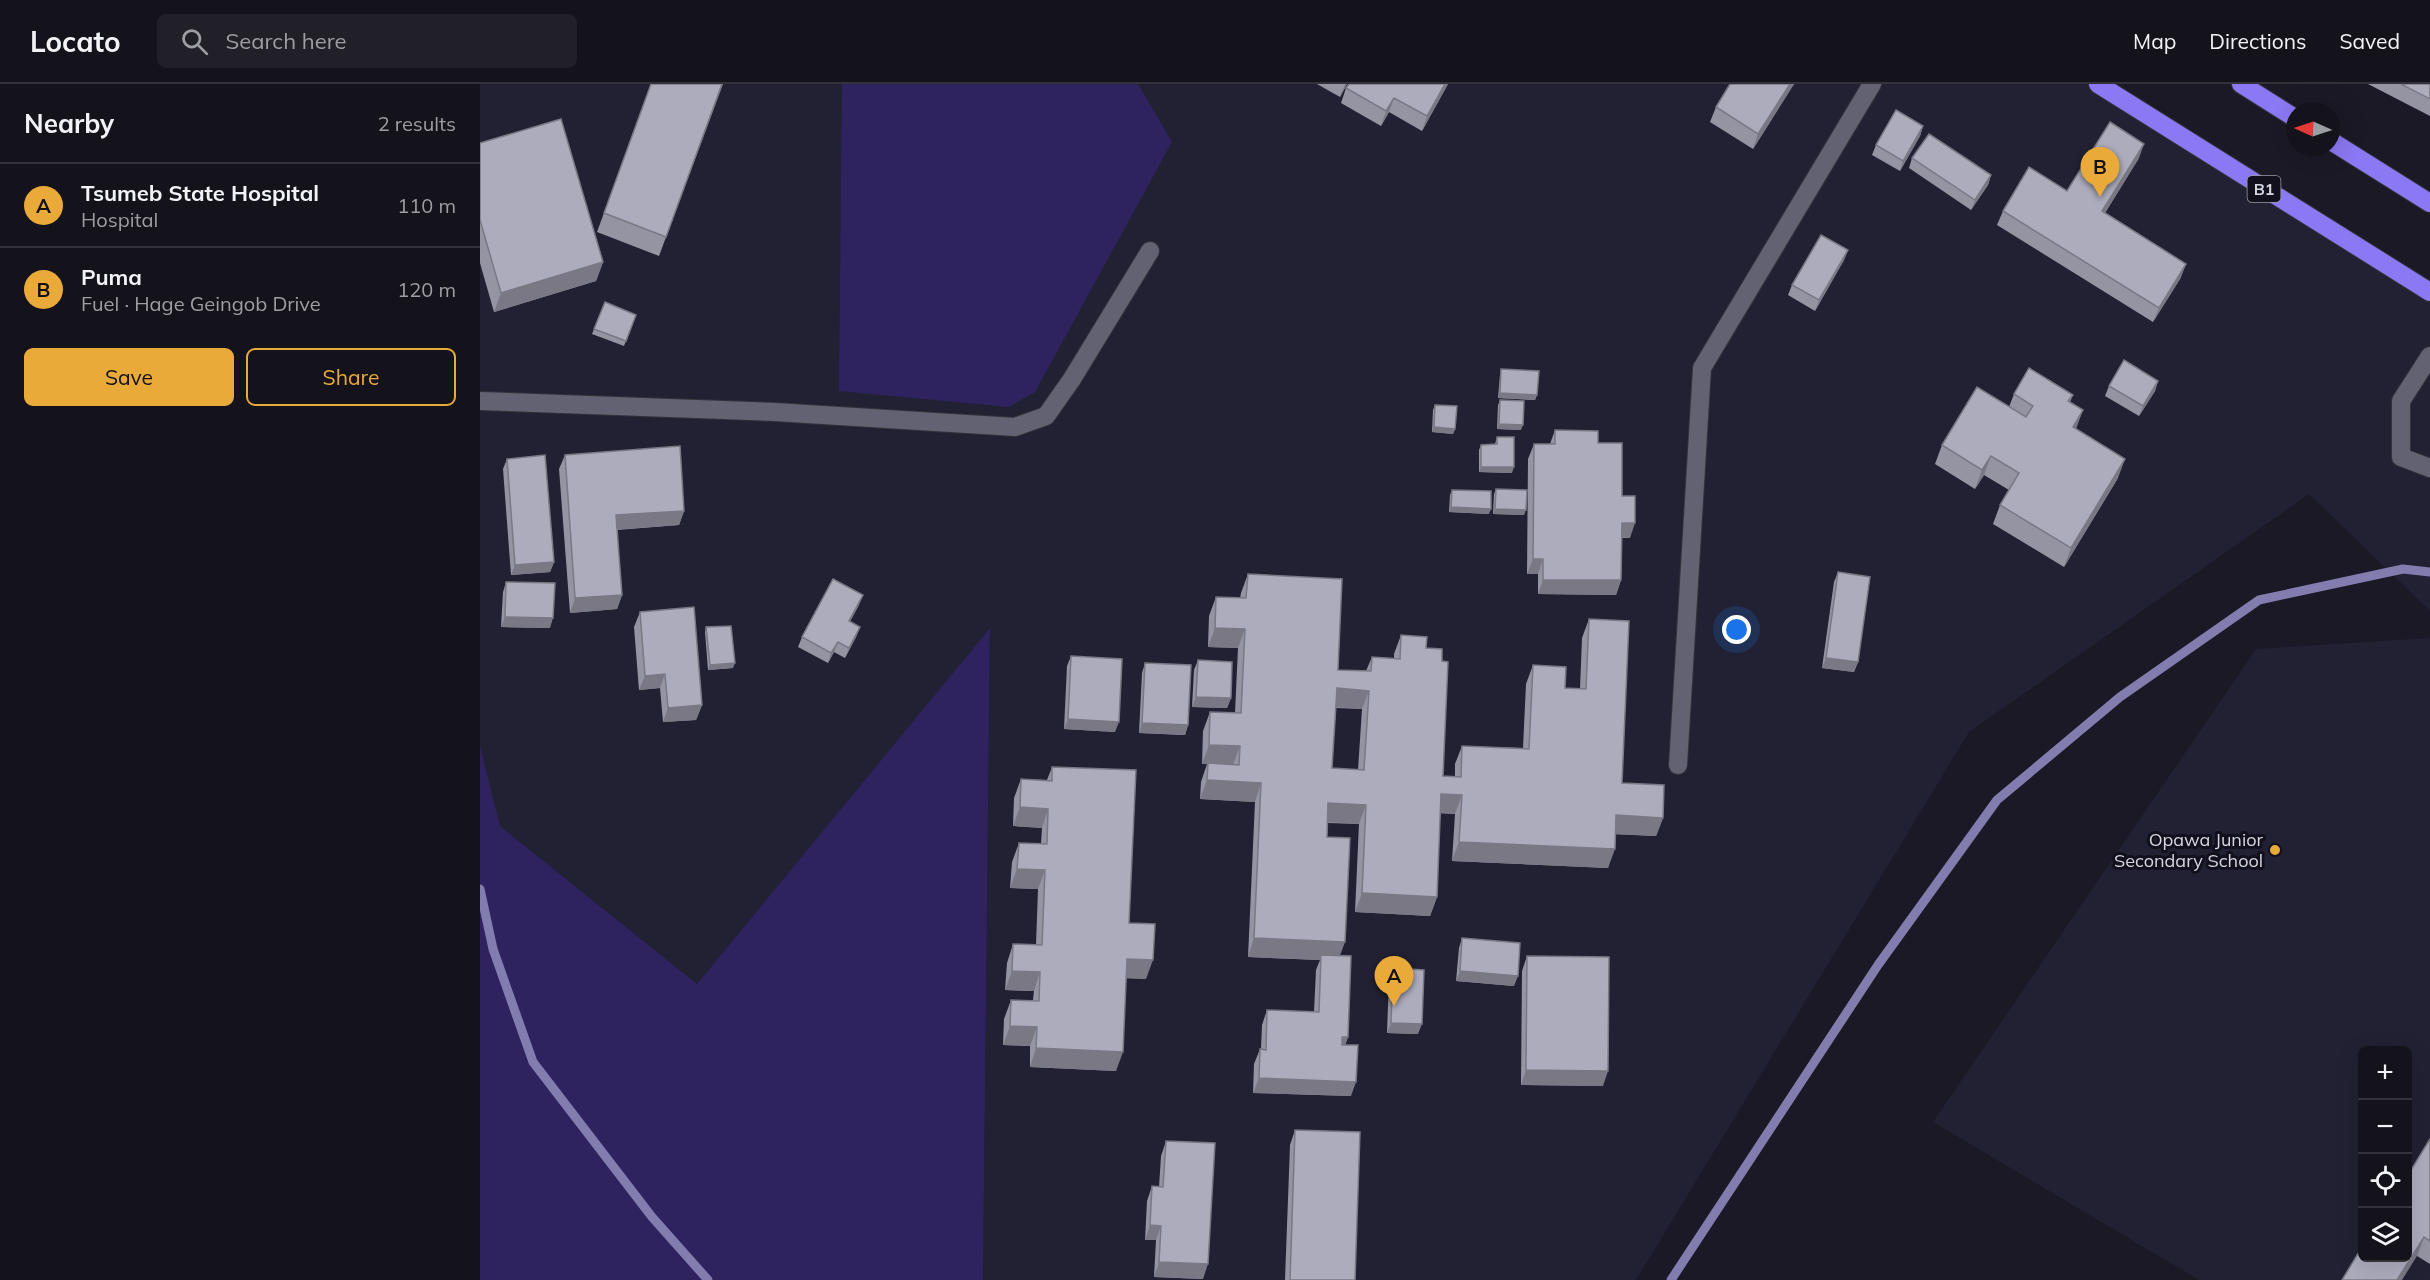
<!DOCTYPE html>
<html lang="en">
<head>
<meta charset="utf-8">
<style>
	:root { --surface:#14131c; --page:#212029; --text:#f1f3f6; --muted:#9d9ea3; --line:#33323b; --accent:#eaaa39 }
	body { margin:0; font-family:Mulish,sans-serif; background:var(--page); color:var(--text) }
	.controls { position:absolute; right:18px; bottom:18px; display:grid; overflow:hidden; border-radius:9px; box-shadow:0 6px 24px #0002 }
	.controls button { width:54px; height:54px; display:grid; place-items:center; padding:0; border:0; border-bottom:2px solid var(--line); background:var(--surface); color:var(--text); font:30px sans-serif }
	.compass { position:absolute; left:1806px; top:18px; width:54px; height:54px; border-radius:50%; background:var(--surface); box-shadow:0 6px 24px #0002; rotate:273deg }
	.you { position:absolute; left:1257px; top:546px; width:21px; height:21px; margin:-15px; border:4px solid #fff; border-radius:50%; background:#1a73e8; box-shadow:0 0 0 9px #1a73e833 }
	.badge { display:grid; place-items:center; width:39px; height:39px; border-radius:50%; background:var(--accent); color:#111; font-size:20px; font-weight:700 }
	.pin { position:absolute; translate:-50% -50px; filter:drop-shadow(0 2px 3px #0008) }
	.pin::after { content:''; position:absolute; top:32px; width:21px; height:18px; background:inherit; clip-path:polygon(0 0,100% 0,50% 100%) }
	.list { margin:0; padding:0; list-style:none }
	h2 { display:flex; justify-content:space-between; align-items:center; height:78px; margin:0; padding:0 24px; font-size:26px }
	h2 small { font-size:20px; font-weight:400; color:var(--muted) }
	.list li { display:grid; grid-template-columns:39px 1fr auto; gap:18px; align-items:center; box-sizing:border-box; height:84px; padding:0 24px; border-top:2px solid var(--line) }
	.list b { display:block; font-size:22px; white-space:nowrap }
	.list p { margin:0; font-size:20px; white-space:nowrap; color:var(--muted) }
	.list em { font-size:20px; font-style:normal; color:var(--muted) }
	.actions { display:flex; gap:12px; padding:18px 24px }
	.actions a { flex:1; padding:14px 0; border:2px solid var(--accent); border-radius:9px; text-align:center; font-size:21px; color:var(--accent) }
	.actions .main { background:var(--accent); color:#111 }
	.icon { flex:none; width:33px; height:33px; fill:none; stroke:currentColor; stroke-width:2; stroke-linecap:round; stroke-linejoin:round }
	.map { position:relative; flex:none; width:1950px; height:1196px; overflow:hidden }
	header { display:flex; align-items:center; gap:36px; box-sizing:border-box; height:84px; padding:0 30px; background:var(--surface); border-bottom:2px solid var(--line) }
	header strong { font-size:28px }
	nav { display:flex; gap:33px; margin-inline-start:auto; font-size:21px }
	.search { width:420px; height:54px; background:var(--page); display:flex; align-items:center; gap:15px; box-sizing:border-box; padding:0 21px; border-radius:9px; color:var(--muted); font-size:22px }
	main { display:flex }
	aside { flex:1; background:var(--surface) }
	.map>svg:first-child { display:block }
	.built { fill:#222133; fill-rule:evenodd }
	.green { fill:#2e235f }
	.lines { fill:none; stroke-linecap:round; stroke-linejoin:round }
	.stream { stroke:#837daf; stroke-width:9 }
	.minor-casing { stroke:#33333c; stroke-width:20 }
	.highway-casing { stroke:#33333c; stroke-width:20 }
	.minor { stroke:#636272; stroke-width:18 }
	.highway { stroke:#8b78f3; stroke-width:18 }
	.wall { fill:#9594a3; fill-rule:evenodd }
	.shaded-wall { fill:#797884 }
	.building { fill:#adacbd; stroke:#797884; stroke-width:1.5; fill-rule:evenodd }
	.poi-dot { fill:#eaaa39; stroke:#11101c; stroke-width:2 }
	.labels { text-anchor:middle; stroke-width:6; stroke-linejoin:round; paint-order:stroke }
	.shield { fill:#11101c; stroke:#9b9ba4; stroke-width:1.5 }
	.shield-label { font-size:16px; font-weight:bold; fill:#d6d6df }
	.poi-label { font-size:18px; fill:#d6d6df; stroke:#11101c; text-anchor:end }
</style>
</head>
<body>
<header>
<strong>Locato</strong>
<div class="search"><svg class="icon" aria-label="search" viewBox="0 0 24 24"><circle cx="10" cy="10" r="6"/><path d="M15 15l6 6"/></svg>Search here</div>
<nav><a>Map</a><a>Directions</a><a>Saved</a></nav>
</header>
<main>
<aside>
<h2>Nearby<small>2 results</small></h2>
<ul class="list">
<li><span class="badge">A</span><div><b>Tsumeb State Hospital</b><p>Hospital</p></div><em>110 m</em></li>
<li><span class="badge">B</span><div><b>Puma</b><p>Fuel · Hage Geingob Drive</p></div><em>120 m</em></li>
</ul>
<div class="actions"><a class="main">Save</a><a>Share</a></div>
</aside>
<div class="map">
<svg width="1950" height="1196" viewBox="0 0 1950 1196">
	<rect width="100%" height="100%" fill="#1a1925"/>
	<g class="built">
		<polygon points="0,0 1618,0 1950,208 1950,527 1829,410 1489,648 1156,1196 503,1196 510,545 217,900 20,742 0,662"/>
		<path d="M1950,554v642h-231l-266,-158 323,-473zM1882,966h46v208h-46z"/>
	</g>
	<g class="green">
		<polygon points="362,0 658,0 692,58 555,308 529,323 359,307"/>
		<polygon points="510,544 503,1196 0,1196 0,662 20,742 217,900"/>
	</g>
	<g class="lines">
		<g class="stream">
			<polyline points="0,805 13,865 53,978 172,1133 228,1196"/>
			<polyline points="1191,1196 1398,881 1517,716 1640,613 1779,516 1923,485 1950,488"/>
		</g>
		<defs>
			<g id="minor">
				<polyline points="1950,272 1921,317 1921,373 1950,384"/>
				<polyline points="0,317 295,328 535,343 566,332 592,295 670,167"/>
				<polyline points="1198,681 1222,284 1392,0"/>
			</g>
			<g id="highway">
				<polyline points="1618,0 1950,208"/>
				<polyline points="1761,0 1815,34"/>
				<polyline points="1851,57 1950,119"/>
			</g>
		</defs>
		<use href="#minor" class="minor-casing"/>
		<use href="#highway" class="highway-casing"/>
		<use href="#minor" class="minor"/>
		<use href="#highway" class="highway"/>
	</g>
	<g class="wall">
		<polygon points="171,0 243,0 179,172 117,148"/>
		<polygon points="837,0 867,0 860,13"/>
		<polygon points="968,0 942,47 909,28 901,42 861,19 866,4"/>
		<polygon points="1250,0 1314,0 1273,65 1230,38 1236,23"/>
		<polygon points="1888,0 1950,0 1950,32"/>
		<polygon points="1443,42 1440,52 1420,87 1392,71 1396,61"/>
		<polygon points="0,59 123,178 116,197 14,228 0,179"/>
		<polygon points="1432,74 1511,91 1508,101 1491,126 1429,84"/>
		<polygon points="1659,74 1625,129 1706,180 1700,195 1673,238 1517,141 1523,127 1587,107"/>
		<polygon points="1368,166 1364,176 1335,227 1308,211 1312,201"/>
		<polygon points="125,218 156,231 144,262 112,250"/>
		<polygon points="1021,285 1057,311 1055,316 1018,314 1020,291"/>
		<polygon points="1678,297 1675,307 1659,332 1625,312 1629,302"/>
		<polygon points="1534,310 1593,311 1590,318 1596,345 1638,394 1584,483 1513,440 1520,421 1529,406 1504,391 1495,405 1455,380 1462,361 1529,323"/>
		<polygon points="1020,316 1041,346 1017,345 1018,321"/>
		<polygon points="955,321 975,345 973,350 952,348 953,326"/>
		<polygon points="1075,346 1118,359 1142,412 1150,454 1141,454 1141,496 1136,511 1058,510 1058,490 1047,490 1048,375 1054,360 1070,360"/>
		<polygon points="1017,353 1032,389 999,388 999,366 1001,361 1015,360"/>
		<polygon points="85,371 204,427 199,441 137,446 142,511 137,525 90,529 79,385"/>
		<polygon points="27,375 74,478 70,488 31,491 23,385"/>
		<polygon points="1016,405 1044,431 1013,430 1014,410"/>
		<polygon points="972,406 1009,430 969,428 970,411"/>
		<polygon points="1358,488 1378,578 1374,588 1342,584 1354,498"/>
		<path d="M768,490l90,96 28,1 6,-14 22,1v-4l7,-19 25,13 16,13 1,115 12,1v-13l7,-18 61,2 3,-64 7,-19 32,23 15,1 2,-51 7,-19 33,164 41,35 -7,18 -41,-2 -7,34 -156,-7 3,-47 -15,-1 -3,84 -7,19 -75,-4 4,-88 -31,-1 -1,14 21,200 -3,8 6,51 -98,-3 1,-29 6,-15h1l1,-24 5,-15 47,2 2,-42 4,-10 -72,-3 7,-155 -55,-3 1,-17 6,-18h-5l1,-33 7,-19 25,1 3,-65 -30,-1 1,-31 7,-19 24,1 1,-5zM856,624l26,1 -4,61 -26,-2z"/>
		<polygon points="26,498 70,544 21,543 23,508"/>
		<polygon points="379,521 370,537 380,543 376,553 365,574 354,568 348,579 318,563 322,553"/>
		<polygon points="160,528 222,621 216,636 183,638 180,604 159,606 154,543"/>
		<polygon points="226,543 253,584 228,586 225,548"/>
		<polygon points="591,572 635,648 584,645 587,582"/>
		<polygon points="718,576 751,614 747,624 712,623 714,586"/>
		<polygon points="665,579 708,641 705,651 659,649 662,589"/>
		<polygon points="572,683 649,839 666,895 646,894 636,987 550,983 550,962 523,961 524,935 531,916 553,916 554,907 525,906 527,879 533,860 556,861 558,805 530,804 532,778 539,759 561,760 562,744 533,742 534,714 541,695 567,696"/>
		<polygon points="982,854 1034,902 976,897 979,864"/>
		<polygon points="1047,872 1123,1002 1041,1001 1042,887"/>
		<polygon points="913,884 938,950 907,949 909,894"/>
		<polygon points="815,1046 875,1196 805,1196 810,1061"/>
		<polygon points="1950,1055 1950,1180 1937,1172"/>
		<polygon points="686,1057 723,1195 674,1193 676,1156 665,1156 667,1117 672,1102 679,1103 681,1072"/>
	</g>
	<g class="shaded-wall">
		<polygon points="865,0 867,0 860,13 864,3"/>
		<polygon points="965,0 968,0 942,47 947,32"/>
		<polygon points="1310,0 1314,0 1273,65 1278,50"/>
		<polygon points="914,14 909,28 901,42 906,27"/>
		<polygon points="1443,42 1440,52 1420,87 1423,77"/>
		<polygon points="1664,60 1659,74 1617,142 1622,127"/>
		<polygon points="1511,91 1508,101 1491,126 1495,116"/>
		<polygon points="1368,166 1364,176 1335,227 1339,216"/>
		<polygon points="123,178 116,197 14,228 21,209"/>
		<polygon points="1706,180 1700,195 1673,238 1679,224"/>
		<polygon points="1678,297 1675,307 1659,332 1663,322"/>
		<polygon points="1020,309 1057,311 1055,316 1018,314"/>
		<polygon points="1603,326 1596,345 1593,343"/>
		<polygon points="1019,340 1043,341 1041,346 1017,345"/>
		<polygon points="954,343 975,345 973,350 952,348"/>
		<polygon points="1511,372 1504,391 1495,405 1502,386"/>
		<polygon points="1645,375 1638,394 1584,483 1591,464"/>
		<polygon points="1001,383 1034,383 1032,389 999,388"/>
		<polygon points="971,423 1011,425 1009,430 969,428"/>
		<polygon points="1015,425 1046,426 1044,431 1013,430"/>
		<polygon points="204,427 199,441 131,446 136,431"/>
		<polygon points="1142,439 1155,439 1150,454 1136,453"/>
		<polygon points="1053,475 1063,475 1058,490 1047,490"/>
		<polygon points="74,478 70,488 31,491 35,481"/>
		<polygon points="1063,496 1141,496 1136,511 1058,510"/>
		<polygon points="142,511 137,525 90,529 95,514"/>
		<polygon points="383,511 379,521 365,547 369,537"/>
		<polygon points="25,533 73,534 70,544 21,543"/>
		<polygon points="380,543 376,553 365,574 369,564"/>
		<polygon points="735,544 765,545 758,564 728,563"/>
		<polygon points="358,558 354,568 348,579 351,569"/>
		<polygon points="1346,574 1378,578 1374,588 1342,584"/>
		<polygon points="255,579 253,584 228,586 230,581"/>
		<polygon points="185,590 180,604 159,606 165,592"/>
		<polygon points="857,604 889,607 882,625 850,623"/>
		<polygon points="716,613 751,614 747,624 712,623"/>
		<polygon points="222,621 216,636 183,638 188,624"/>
		<polygon points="588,635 639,638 635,648 584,645"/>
		<polygon points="662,639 708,641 705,651 659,649"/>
		<polygon points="729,661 760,662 753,681 722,680"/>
		<polygon points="727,696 781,699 775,718 720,715"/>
		<polygon points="961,710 982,711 975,730 954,729"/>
		<polygon points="848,719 886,721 879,740 841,738"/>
		<polygon points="540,723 568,725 562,744 533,742"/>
		<polygon points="1136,731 1183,734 1176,752 1129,750"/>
		<polygon points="979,758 1135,765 1128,784 972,777"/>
		<polygon points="537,785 565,786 558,805 530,804"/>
		<polygon points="882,809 957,813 950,832 875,828"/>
		<polygon points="774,854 865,858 858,877 841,871 840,876 768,873"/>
		<polygon points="647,875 673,876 666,895 640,894"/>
		<polygon points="532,887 560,888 554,907 525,906"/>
		<polygon points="980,887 1038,892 1034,902 976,897"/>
		<polygon points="911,939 942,940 938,950 907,949"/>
		<polygon points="530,942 557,943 550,962 523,961"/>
		<polygon points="862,953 868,953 863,968 857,967"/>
		<polygon points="556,964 643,968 636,987 550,983"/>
		<polygon points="1046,986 1128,987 1123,1002 1041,1001"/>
		<polygon points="779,994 876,998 871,1012 773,1009"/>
		<polygon points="670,1141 681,1142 676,1156 665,1156"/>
		<polygon points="1944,1153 1937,1172 1922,1196 1917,1196"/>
		<polygon points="679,1178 728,1180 723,1195 674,1193"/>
	</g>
	<g class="building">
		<polygon points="171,0 242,0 186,153 124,129"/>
		<polygon points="869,0 965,0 947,32 914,14 906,27 866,4"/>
		<polygon points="1250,0 1310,0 1278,50 1236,23"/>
		<polygon points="1921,0 1950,0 1950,15"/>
		<polygon points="1416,26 1443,42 1423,77 1396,61"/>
		<polygon points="81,35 123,178 21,209 0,136 0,59"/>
		<polygon points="1630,38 1664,60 1622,127 1706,180 1679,224 1523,127 1549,83 1587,107"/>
		<polygon points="1449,50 1511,91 1495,116 1432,74"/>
		<polygon points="1341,151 1368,166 1339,216 1312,201"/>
		<polygon points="125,218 156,231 146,257 114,245"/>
		<polygon points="1644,276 1678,297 1663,322 1629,302"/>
		<polygon points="1549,284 1593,311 1588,317 1603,326 1593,343 1645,375 1591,464 1520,421 1539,389 1511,372 1502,386 1462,361 1497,303 1546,333 1553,322 1534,310"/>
		<polygon points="1021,285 1059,287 1057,311 1020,309"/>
		<polygon points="1020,316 1044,317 1043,341 1019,340"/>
		<polygon points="955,321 977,322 975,345 954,343"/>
		<polygon points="1075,346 1118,347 1118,359 1142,359 1142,412 1155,412 1155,439 1142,439 1141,496 1063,496 1063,475 1053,475 1054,360 1075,360"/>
		<polygon points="1017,353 1034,353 1034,383 1001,383 1001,361 1017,360"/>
		<polygon points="200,362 204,427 136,431 142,511 95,514 85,371"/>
		<polygon points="65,371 74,478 35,481 27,375"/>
		<polygon points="1016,405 1047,406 1046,426 1015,425"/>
		<polygon points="972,406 1011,407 1011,425 971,423"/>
		<polygon points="1358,488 1390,493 1378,578 1346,574"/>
		<path d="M768,490l94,5 -4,91 33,1 1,-14 28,2 1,-24 26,2 -1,11 16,1v12l6,1 -5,114 18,1 1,-31 67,3 4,-84 33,2 -1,21 21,1 3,-70 40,2 -7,162 42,2 -1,33 -47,-3 -1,34 -156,-7 3,-47 -21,-1 -4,103 -75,-4 4,-88 -38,-2 -1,34 23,1 -5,104 -91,-4 7,-155 -54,-3 1,-17 31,2 1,-19 -31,-1 1,-33 31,1 4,-84 -30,-1 1,-31 30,1zM857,604l32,3 -5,79 -32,-2z"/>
		<polygon points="353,495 383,511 369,537 380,543 369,564 358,558 351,569 322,553"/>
		<polygon points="26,498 75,499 73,534 25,533"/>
		<polygon points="214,523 222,621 188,624 185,590 165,592 160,528"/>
		<polygon points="251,542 255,579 230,581 226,543"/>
		<polygon points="591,572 642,575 639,638 588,635"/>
		<polygon points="718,576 752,578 751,614 716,613"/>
		<polygon points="665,579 711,581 708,641 662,639"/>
		<polygon points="572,683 656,686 649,839 675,840 673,876 647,875 643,968 556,964 557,943 530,942 531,916 559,917 560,888 532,887 533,860 562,861 565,786 537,785 539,759 567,760 568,725 540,723 541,695 572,697"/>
		<polygon points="982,854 1040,859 1038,892 980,887"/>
		<polygon points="841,871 871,872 868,953 862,953 862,961 878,961 876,998 779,994 780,965 786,966 787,926 839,928"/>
		<polygon points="1047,872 1129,873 1128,987 1046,986"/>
		<polygon points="913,884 944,886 942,940 911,939"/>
		<polygon points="815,1046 880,1048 875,1196 810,1196"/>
		<polygon points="1950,1055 1950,1157 1944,1153 1917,1196 1862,1196 1882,1163 1882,1173 1928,1173 1928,1091"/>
		<polygon points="686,1057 735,1059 728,1180 679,1178 681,1142 670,1141 672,1102 683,1103"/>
	</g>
	<circle class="poi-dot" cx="1795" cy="766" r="6"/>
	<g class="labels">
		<rect class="shield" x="1767.5" y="92" width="33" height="26" rx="4.5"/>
		<g class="shield-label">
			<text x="1784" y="111">B1</text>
		</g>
		<g class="poi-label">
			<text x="1783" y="762">Opawa Junior<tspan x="1783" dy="21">Secondary School</tspan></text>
		</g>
	</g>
</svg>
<div class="controls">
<button>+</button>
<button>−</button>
<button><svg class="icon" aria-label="locate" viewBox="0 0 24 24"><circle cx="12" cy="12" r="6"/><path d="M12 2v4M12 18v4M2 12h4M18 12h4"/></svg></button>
<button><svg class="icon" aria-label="layers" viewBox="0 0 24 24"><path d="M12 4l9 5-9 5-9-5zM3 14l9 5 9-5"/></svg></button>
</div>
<svg class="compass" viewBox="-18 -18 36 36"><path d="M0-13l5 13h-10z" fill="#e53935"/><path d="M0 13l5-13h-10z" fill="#9d9ea3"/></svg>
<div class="you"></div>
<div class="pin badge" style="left:914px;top:922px">A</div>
<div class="pin badge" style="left:1620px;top:113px">B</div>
</div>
</main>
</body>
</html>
